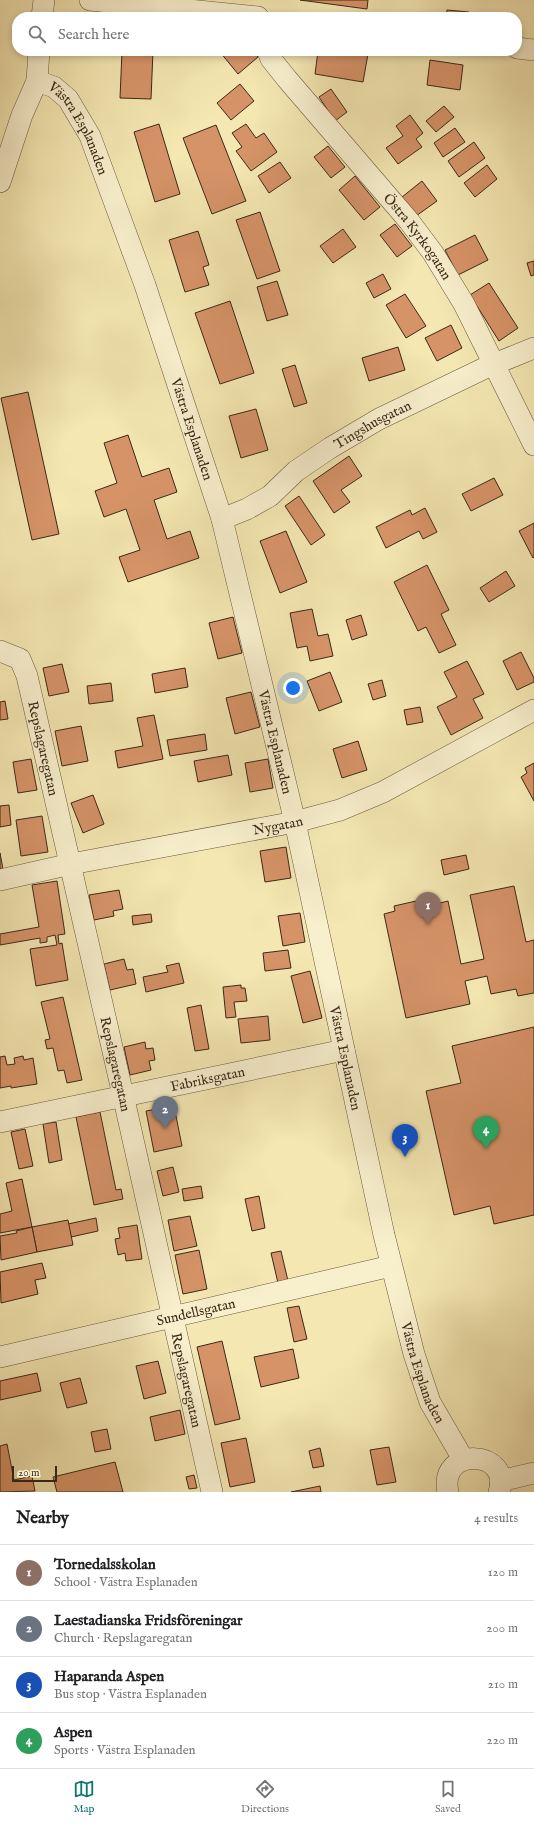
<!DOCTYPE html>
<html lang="en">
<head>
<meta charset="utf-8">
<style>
	:root { --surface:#fff; --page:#f6f6f6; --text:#202124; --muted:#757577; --line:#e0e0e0; --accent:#0f766e }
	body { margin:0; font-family:"IM FELL English",serif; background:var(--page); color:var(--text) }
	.scale { position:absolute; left:12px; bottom:10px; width:45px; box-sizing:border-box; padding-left:4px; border:2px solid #3b2918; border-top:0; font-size:11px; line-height:14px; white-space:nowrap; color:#3b2918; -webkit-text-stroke:3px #f8efcd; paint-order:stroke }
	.you { position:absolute; left:293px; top:688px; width:14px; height:14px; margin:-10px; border:3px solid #fff; border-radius:50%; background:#1a73e8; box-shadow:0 0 0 6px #1a73e833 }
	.badge { display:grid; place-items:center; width:26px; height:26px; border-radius:50%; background:var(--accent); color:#fff; font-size:13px; font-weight:700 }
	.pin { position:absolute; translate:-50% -33px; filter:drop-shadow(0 1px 2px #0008) }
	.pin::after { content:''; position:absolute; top:21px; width:14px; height:12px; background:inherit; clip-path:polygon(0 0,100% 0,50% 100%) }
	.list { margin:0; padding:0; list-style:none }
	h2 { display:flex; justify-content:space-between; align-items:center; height:52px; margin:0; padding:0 16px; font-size:17px }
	h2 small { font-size:13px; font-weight:400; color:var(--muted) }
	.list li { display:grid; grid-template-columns:26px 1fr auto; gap:12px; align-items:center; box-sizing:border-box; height:56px; padding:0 16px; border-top:1px solid var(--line) }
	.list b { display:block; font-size:15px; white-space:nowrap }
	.list p { margin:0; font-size:13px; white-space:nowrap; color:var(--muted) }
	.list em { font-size:13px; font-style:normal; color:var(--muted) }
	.icon { flex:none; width:22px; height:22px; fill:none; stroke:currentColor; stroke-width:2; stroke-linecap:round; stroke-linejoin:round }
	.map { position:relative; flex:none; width:534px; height:1492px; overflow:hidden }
	.search { position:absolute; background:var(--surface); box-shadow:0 2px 6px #0003; left:12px; right:12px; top:12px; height:44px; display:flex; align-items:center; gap:10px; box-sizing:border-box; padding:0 14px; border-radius:16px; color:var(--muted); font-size:15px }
	.sheet { height:276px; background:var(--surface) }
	nav { display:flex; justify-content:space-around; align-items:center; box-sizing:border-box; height:56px; border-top:1px solid var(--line); background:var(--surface); font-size:11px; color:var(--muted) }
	nav a { display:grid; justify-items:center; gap:2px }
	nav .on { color:var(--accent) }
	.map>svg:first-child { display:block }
	.building { fill:#d69368; stroke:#3b2918 }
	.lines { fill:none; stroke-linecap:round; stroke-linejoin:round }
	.minor-casing { stroke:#69583e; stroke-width:22 }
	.minor { stroke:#f8efcd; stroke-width:21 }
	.labels { text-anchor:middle; stroke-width:4; stroke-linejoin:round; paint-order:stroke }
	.street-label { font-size:14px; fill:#3b2918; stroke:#f8efcd }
</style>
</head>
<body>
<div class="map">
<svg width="534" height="1492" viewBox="0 0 534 1492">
	<rect width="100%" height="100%" fill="#f4e7b2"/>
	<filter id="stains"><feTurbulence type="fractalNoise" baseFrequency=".005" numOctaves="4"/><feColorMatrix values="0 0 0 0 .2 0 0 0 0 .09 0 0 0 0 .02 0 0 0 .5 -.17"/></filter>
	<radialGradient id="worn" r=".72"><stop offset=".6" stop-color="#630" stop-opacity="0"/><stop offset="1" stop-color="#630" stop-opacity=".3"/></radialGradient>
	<g class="building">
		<polygon points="300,0 368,0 367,9"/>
		<polygon points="447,10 469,12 468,17 446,17"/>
		<polygon points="122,51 153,51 151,99 120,98"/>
		<polygon points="221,51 253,51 258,57 238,74 220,52"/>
		<polygon points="318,51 350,51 368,54 363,82 315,74"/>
		<polygon points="430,60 463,65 460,90 427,85"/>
		<polygon points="240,84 254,101 231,120 217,103"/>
		<polygon points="331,89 347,112 335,121 319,97"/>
		<polygon points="444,106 454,117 436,132 426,121"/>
		<polygon points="410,115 423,133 416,139 422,147 398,164 386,148 403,136 396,126"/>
		<polygon points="159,124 180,194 155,202 134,132"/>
		<polygon points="246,124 256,138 264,133 277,152 251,171 236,151 242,147 232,133"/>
		<polygon points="216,125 246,201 212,214 183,138"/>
		<polygon points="455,128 465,142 443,157 434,143"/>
		<polygon points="474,142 485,158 459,177 448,161"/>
		<polygon points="328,146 345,167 331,178 314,157"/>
		<polygon points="280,162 291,178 269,193 258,176"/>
		<polygon points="487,165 497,179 475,197 464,183"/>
		<polygon points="355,176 380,207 364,220 339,190"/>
		<polygon points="422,181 437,201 416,216 402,197"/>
		<polygon points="260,212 280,271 257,279 236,220"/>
		<polygon points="395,224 412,246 397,257 380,235"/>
		<polygon points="343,229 356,247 333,263 320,246"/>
		<polygon points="198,231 209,265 203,267 209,285 185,292 169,240"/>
		<polygon points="475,235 488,260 458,275 445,250"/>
		<polygon points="534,261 534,275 531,276 527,263"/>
		<polygon points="383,274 391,289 374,298 366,283"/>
		<polygon points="277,281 288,315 267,321 257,287"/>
		<polygon points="489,283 518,328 499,341 470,295"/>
		<polygon points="405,294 426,326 406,338 386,305"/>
		<polygon points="230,301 254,373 220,384 195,313"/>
		<polygon points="451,325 462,348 437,361 425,338"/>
		<polygon points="398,347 405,370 369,381 362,358"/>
		<polygon points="295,365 307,403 294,407 282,369"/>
		<polygon points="28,392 59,534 32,540 1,398"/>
		<polygon points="256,409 268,450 241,458 229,416"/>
		<polygon points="128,435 142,477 169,468 177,492 154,500 167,539 190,531 199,558 128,582 119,557 140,550 126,509 104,517 95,491 117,483 104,443"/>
		<polygon points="349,456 362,476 341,490 350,502 334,513 313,481"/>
		<polygon points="494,478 503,495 471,511 462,494"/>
		<polygon points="299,496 325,535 311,545 285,506"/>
		<polygon points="425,508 437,532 423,539 419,531 386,548 376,527 410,510 412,515"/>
		<polygon points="534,523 534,557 533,558 519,531"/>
		<polygon points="286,531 307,582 280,593 260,541"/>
		<polygon points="427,565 449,610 441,614 456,645 439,653 426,627 418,631 394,582"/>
		<polygon points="506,571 515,586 489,602 480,588"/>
		<polygon points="312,609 318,636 328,634 333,656 310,661 307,646 297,648 290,613"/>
		<polygon points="361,615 367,635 352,640 346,620"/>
		<polygon points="233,617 242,653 218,659 209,623"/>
		<polygon points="521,652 534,678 534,682 517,690 503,661"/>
		<polygon points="467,661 484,694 473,699 483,718 451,735 437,707 457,697 444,672"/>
		<polygon points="62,664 69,692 49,696 43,668"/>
		<polygon points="185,668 188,687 155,693 152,674"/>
		<polygon points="330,672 342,702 319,711 307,681"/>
		<polygon points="382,680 386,696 373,700 368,684"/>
		<polygon points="111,683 113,701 89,704 87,686"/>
		<polygon points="251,692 260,727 235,734 226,698"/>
		<polygon points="5,701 8,719 0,720 0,702"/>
		<polygon points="420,707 423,722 407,725 404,710"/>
		<polygon points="154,715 163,759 118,768 115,751 143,746 137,718"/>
		<polygon points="81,726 88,761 62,766 55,731"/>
		<polygon points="205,734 207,750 170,756 167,740"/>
		<polygon points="358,741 367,770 342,778 333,749"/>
		<polygon points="228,755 232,775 198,782 194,761"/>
		<polygon points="31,759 37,790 18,793 13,762"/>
		<polygon points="268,759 273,788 250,792 245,763"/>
		<polygon points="534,763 534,801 521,777 527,773 525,768"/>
		<polygon points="93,795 104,824 83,833 71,803"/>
		<polygon points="9,805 11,825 0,827 0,806"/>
		<polygon points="42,816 48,852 21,856 16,820"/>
		<polygon points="286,847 291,878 265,882 260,851"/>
		<polygon points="0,853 3,869 0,869"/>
		<polygon points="466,855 469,869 444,875 441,860"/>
		<polygon points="57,881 65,934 58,935 59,944 62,943 68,980 36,986 30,949 57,945 55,935 47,937 47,942 40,943 40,938 0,945 0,934 39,927 32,885"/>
		<polygon points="514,886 526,942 534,940 534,993 518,996 516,989 491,994 487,976 465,981 470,1004 406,1018 384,914 395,911 394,906 434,897 436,904 448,901 461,964 484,959 470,895"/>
		<polygon points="119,890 123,909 113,911 114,916 94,920 89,895"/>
		<polygon points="300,913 305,942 283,946 278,916"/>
		<polygon points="151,914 152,922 133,925 132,916"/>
		<polygon points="288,950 291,968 265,971 263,953"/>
		<polygon points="124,959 127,970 133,969 136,984 110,990 104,964"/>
		<polygon points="179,963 184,983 146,992 143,977 168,972 166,966"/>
		<polygon points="310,971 322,1018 303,1023 291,976"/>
		<polygon points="241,985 241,988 245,988 247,1001 234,1002 236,1017 226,1018 223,987"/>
		<polygon points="63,997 82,1080 67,1083 64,1070 58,1071 53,1048 47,1049 45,1040 50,1039 41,1002"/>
		<polygon points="201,1005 209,1049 195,1051 187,1008"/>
		<polygon points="268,1016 270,1040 241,1043 238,1019"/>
		<polygon points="534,1027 534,1215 494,1224 490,1206 454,1215 426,1091 461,1083 452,1046"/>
		<polygon points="145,1042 146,1049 153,1048 155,1060 149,1061 151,1070 130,1075 124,1047"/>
		<polygon points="5,1056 7,1065 15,1064 14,1058 23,1056 24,1060 33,1058 37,1084 11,1088 11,1086 0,1088 0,1057"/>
		<polygon points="174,1106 182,1146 154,1152 146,1111"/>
		<polygon points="100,1112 116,1190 121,1189 123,1199 94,1205 76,1117"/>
		<polygon points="56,1122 62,1160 49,1163 43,1124"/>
		<polygon points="25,1129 33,1166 19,1169 11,1132"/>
		<polygon points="173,1167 179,1192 163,1196 157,1171"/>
		<polygon points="22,1179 32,1227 0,1233 0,1214 12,1211 6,1183"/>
		<polygon points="201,1186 203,1198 184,1201 182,1189"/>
		<polygon points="259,1196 265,1228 252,1231 245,1199"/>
		<polygon points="190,1216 197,1246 174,1251 168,1220"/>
		<polygon points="96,1218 98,1231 71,1237 68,1224"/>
		<polygon points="68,1220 73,1245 37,1252 32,1227"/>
		<polygon points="137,1225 142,1259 126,1261 125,1253 118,1255 115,1239 120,1238 118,1228"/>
		<polygon points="32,1227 37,1252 1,1260 0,1236 17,1233 16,1231"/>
		<polygon points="199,1250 207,1289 183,1294 175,1255"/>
		<polygon points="281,1251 288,1281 278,1283 271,1253"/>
		<polygon points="42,1263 46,1278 35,1280 38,1294 1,1303 0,1272"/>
		<polygon points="299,1306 307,1339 294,1342 287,1308"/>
		<polygon points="222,1341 240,1419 215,1425 197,1347"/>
		<polygon points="293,1349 299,1378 261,1387 254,1357"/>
		<polygon points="158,1361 166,1393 144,1399 136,1366"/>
		<polygon points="37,1373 41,1391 0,1400 0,1381"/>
		<polygon points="80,1378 87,1403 67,1408 60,1383"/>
		<polygon points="180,1410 185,1434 155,1441 150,1417"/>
		<polygon points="107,1429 111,1449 95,1452 91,1432"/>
		<polygon points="246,1438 255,1482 230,1487 221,1443"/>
		<polygon points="7,1444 14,1480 32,1476 35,1491 0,1492 0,1446"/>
		<polygon points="389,1447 396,1482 377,1485 370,1450"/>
		<polygon points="320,1448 324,1466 313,1468 309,1451"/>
		<polygon points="115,1462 123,1492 57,1492 53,1477"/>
		<polygon points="194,1475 197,1488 189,1489 186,1477"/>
		<polygon points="320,1486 321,1492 291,1492"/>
	</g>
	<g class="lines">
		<defs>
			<g id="minor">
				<polyline points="90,0 258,17"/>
				<polyline points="42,17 44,0"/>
				<polyline points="517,48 534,50"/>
				<path id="s1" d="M39,51l-2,30 17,6 14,12 22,37 55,149 77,234 73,303 89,413 30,119 16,48 33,57"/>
				<path id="s2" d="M268,51l3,8 16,20 122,142 24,32 31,51 70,141"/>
				<polyline points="0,182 22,115 37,81"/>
				<path id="s3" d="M222,519l25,-10 23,-13 26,-25 34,-23 49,-29 108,-52 47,-19"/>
				<path id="s4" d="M0,651l20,8 7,17 96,419 89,397"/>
				<path id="s5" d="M0,880l71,-16 224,-42 45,-12 43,-18 151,-82"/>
				<path id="s6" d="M0,1122l344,-72"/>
				<path id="s7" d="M0,1357l391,-91"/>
				<polyline points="500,1481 534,1473"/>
				<path d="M448,1492c-10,-47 65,-42 51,0"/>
			</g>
		</defs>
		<use href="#minor" class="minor-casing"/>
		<use href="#minor" class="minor"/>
	</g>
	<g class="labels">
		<g class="street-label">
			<text dy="5" stroke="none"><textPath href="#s1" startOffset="97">Västra Esplanaden</textPath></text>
			<text dy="5" stroke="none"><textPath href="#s2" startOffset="239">Östra Kyrkogatan</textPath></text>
			<text dy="5" stroke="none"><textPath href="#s3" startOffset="179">Tingshusgatan</textPath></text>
			<text dy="5" stroke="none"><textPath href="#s1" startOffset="420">Västra Esplanaden</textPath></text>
			<text dy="5" stroke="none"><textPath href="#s1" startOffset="744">Västra Esplanaden</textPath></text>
			<text dy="5" stroke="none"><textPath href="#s4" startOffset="114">Repslagaregatan</textPath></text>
			<text dy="5" stroke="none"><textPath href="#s5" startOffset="283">Nygatan</textPath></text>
			<text dy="5" stroke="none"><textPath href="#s1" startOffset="1068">Västra Esplanaden</textPath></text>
			<text dy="5" stroke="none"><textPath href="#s4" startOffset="438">Repslagaregatan</textPath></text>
			<text dy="5" stroke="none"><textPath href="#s6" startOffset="212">Fabriksgatan</textPath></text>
			<text dy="5" stroke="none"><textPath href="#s7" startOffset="201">Sundellsgatan</textPath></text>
			<text dy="5" stroke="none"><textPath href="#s1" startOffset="1392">Västra Esplanaden</textPath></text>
			<text dy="5" stroke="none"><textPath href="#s4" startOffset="762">Repslagaregatan</textPath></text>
		</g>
	</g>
	<rect width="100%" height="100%" filter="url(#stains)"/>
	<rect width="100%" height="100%" fill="url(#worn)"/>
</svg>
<div class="scale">20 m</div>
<div class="you"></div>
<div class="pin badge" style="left:428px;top:925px;background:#8d6e63">1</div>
<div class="pin badge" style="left:165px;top:1129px;background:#6b7280">2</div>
<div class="pin badge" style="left:405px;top:1157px;background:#1a4fb4">3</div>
<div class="pin badge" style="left:486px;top:1149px;background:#2e9e5b">4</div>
<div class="search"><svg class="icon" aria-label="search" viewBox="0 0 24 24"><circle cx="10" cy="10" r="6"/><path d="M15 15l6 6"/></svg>Search here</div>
</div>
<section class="sheet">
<h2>Nearby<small>4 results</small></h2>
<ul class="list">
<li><span class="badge" style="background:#8d6e63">1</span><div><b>Tornedalsskolan</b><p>School · Västra Esplanaden</p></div><em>120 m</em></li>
<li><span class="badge" style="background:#6b7280">2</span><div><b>Laestadianska Fridsföreningar</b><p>Church · Repslagaregatan</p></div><em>200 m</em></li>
<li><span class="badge" style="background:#1a4fb4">3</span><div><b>Haparanda Aspen</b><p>Bus stop · Västra Esplanaden</p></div><em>210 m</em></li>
<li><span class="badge" style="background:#2e9e5b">4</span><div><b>Aspen</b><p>Sports · Västra Esplanaden</p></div><em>220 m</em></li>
</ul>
</section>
<nav>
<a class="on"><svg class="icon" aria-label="map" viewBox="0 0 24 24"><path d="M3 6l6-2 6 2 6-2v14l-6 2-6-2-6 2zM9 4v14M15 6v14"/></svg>Map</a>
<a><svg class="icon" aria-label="directions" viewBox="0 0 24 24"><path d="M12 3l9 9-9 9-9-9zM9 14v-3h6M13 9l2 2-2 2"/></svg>Directions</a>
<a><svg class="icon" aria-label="saved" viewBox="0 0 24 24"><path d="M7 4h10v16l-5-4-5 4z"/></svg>Saved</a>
</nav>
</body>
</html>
